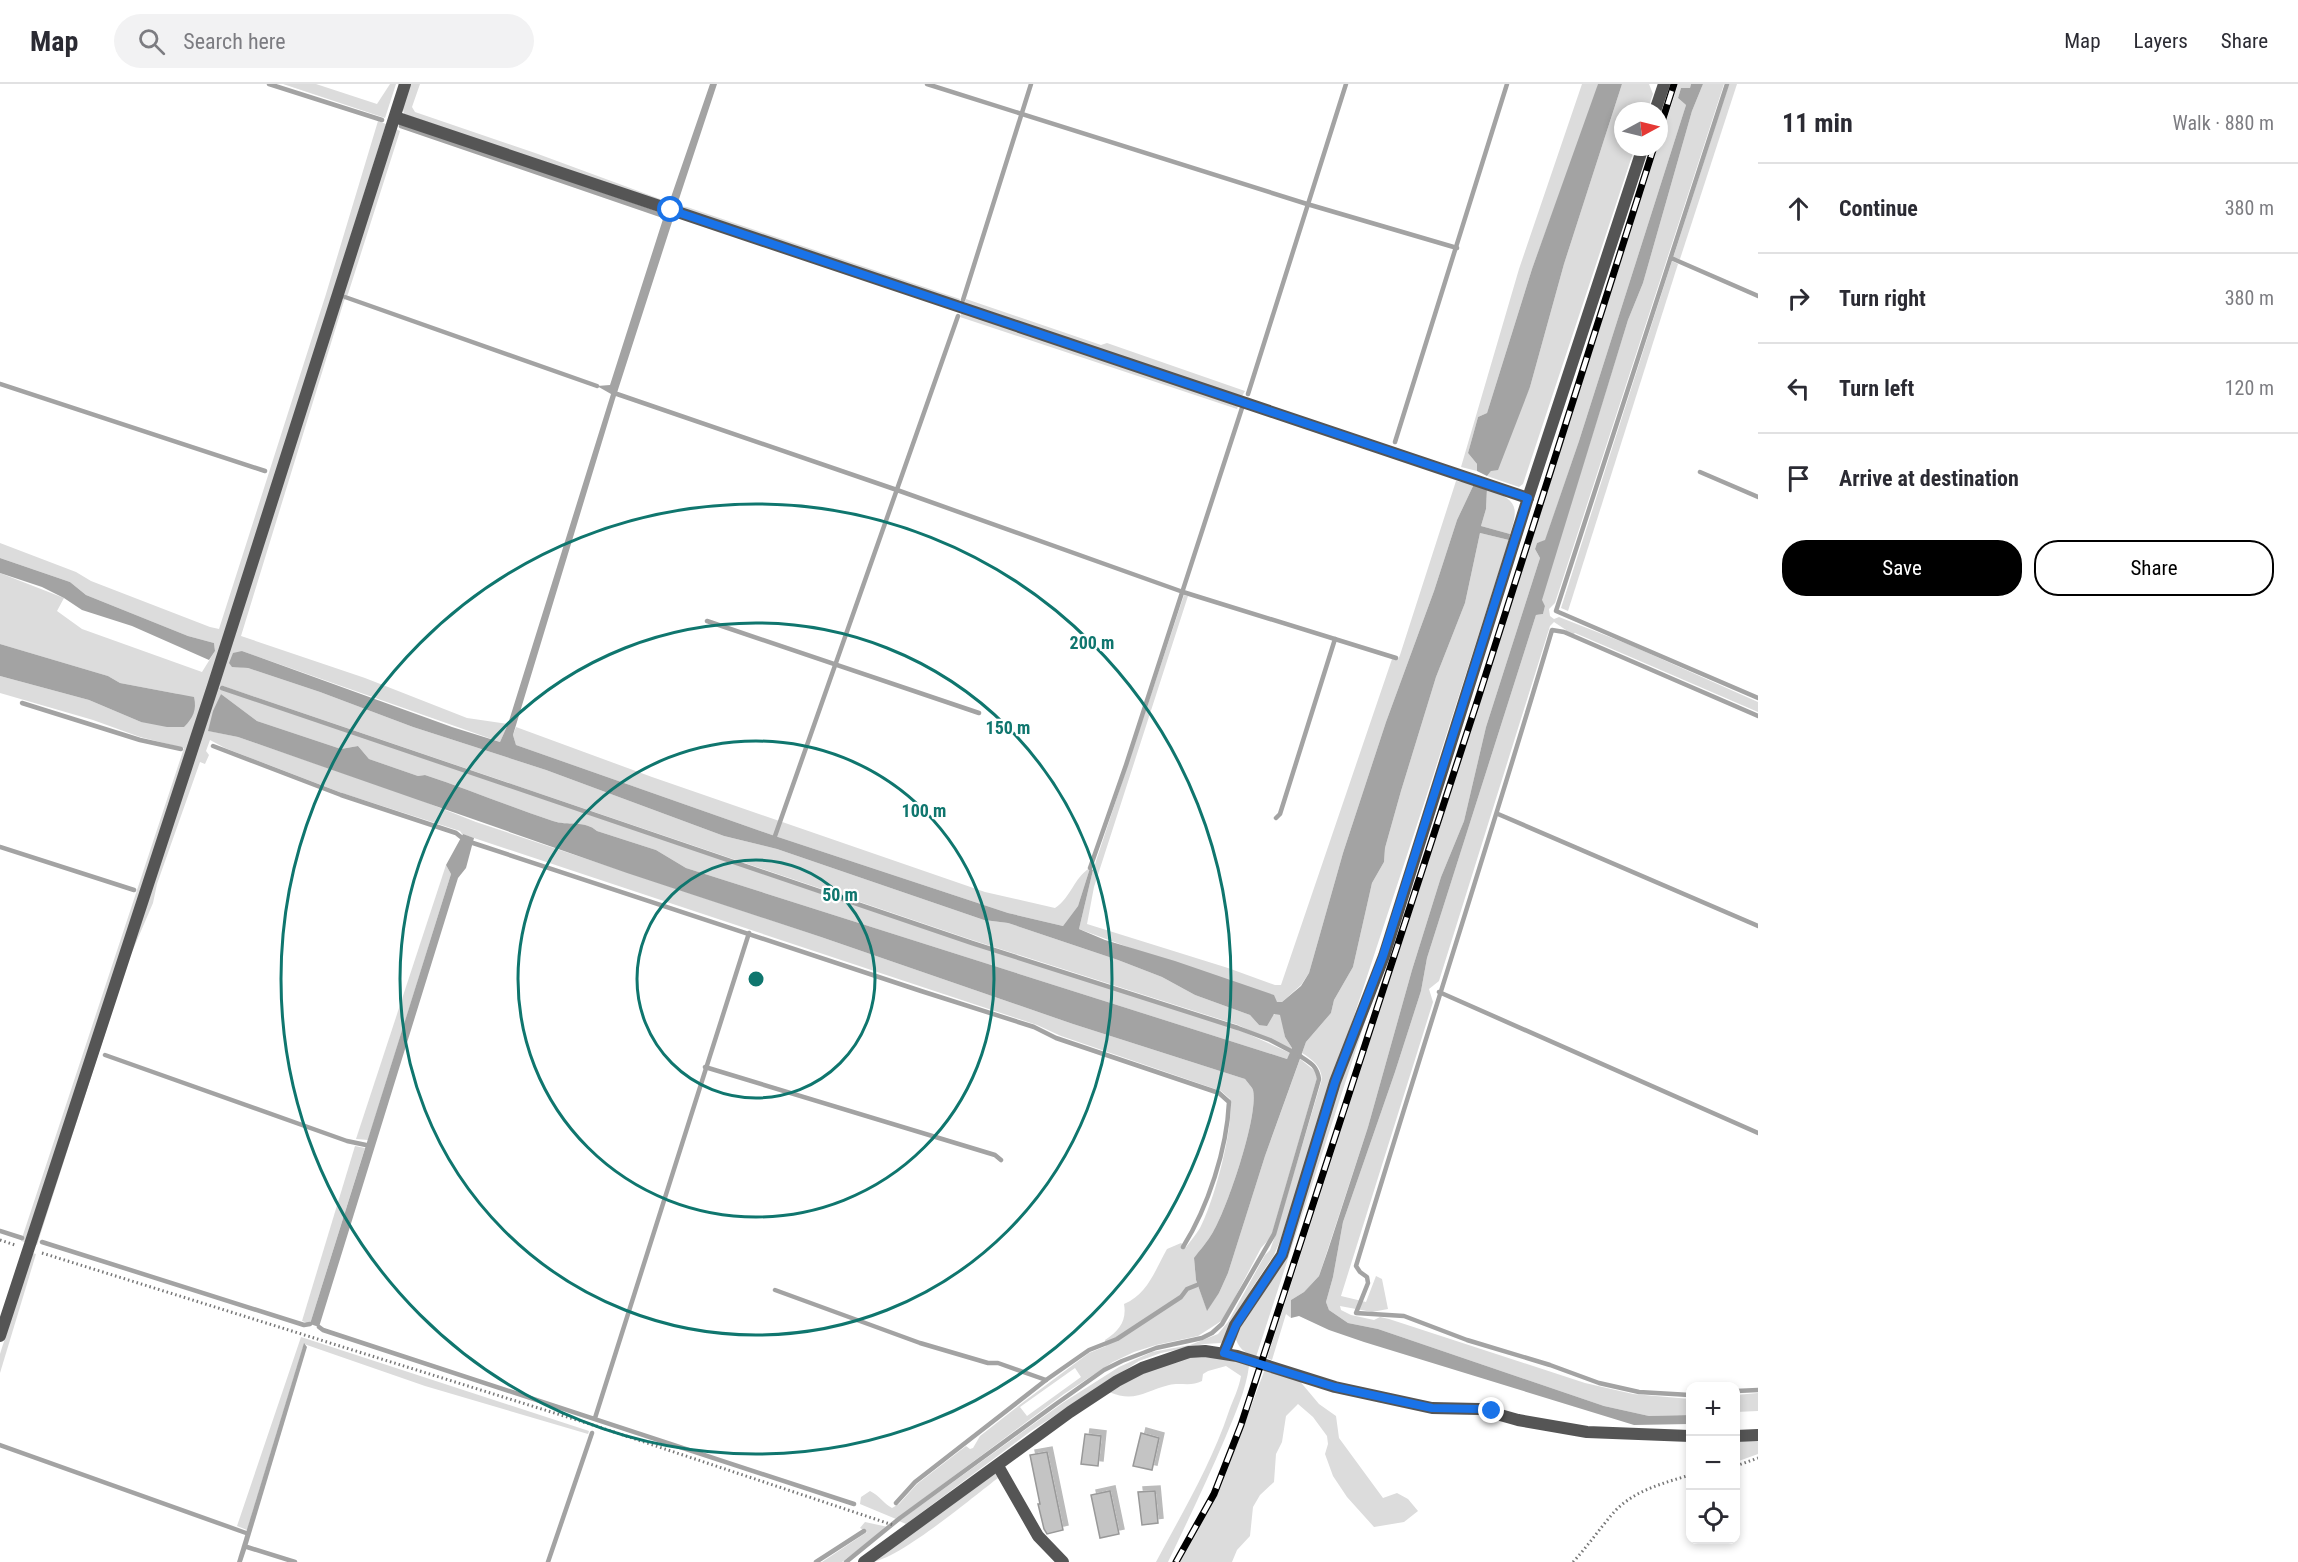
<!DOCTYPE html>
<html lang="en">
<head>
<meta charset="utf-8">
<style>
	:root { --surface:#fff; --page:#f2f2f3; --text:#2b2b33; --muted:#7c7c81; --line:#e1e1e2; --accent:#000 }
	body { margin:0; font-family:"Roboto Condensed",sans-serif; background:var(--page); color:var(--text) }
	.controls { position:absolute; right:18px; bottom:18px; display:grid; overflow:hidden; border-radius:12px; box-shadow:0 3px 9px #0003 }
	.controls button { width:54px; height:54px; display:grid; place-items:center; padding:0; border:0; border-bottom:2px solid var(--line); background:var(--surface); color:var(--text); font:30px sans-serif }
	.compass { position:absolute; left:1614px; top:18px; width:54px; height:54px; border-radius:50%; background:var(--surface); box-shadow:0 3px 9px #0003; rotate:83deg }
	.stop { position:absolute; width:18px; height:18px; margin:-14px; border:4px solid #1a73e8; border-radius:50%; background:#fff }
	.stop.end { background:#1a73e8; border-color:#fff; box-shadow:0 2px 6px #0008 }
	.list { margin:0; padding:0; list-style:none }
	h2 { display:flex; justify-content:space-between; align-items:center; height:78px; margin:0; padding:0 24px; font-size:26px }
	h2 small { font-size:20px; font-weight:400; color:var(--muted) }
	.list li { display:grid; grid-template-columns:39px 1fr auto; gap:18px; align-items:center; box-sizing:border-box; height:90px; padding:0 24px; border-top:2px solid var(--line) }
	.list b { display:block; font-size:22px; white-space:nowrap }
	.list em { font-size:20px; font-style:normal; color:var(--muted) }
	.actions { display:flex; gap:12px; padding:18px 24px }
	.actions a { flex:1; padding:14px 0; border:2px solid var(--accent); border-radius:24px; text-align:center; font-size:21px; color:var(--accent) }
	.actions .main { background:var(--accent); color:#fff }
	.icon { flex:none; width:33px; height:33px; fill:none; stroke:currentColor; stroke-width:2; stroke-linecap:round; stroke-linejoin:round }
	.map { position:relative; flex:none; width:1758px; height:1478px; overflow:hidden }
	header { display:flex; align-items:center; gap:36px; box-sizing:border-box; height:84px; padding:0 30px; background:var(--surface); border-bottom:2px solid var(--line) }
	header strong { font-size:28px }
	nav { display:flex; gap:33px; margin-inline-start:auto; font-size:21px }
	.search { width:420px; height:54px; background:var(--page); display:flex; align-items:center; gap:15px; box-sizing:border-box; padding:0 21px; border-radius:33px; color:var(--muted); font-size:22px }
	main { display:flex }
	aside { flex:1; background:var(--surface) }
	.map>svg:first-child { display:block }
	.green { fill:#dcdcdc; fill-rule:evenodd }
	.water { fill:#a3a3a3 }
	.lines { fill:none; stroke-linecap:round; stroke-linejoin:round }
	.stream { stroke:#a3a3a3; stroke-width:4.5 }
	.building { fill:#c4c4c4; stroke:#999; stroke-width:1.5; filter:url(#shadow) }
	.path { stroke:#777; stroke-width:3; stroke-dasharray:1.5 3; stroke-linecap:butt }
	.minor { stroke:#555; stroke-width:12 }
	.rail-casing { stroke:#000; stroke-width:7 }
	.rail { stroke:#fff; stroke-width:4.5; stroke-dasharray:14; stroke-linecap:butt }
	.route { stroke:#1a73e8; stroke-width:8 }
	.ring { fill:none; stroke:#0f766e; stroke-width:3 }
	.centre { fill:#0f766e; stroke:#fff; stroke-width:3 }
	.ring-label { font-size:18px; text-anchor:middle; font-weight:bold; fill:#0f766e; stroke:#fff; stroke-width:4.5; stroke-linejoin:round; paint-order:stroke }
</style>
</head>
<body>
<header>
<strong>Map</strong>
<div class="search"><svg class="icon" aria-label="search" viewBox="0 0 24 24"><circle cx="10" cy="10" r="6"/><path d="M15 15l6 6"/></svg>Search here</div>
<nav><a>Map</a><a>Layers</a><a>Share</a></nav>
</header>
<main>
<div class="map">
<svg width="1758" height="1478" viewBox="0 0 1758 1478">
	<defs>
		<filter id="shadow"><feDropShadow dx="5" dy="-5" stdDeviation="0" flood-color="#0004"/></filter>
	</defs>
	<rect width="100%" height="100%" fill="#fff"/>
	<g class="green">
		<polygon points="283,0 316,0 377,20 390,0 396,0 385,34"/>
		<polygon points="410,0 420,0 412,23 415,28 538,70 679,122 687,123 960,215 958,220 404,30 402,22"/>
		<polygon points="1582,0 1598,0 1597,7 1532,185 1487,329 1478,333 1468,369 1477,380 1477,387 1461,383 1519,185"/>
		<polygon points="1622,0 1649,0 1653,10 1647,27 1623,27 1623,63 1635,63 1523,400 1519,403 1487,392 1491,387 1530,303 1564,180"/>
		<polygon points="1678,0 1691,0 1690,4 1681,4 1678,14 1686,21 1579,357 1545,457 1537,459 1535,465 1540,474 1486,643 1464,737 1441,793 1412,886 1368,1043 1319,1192 1304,1208 1291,1216 1291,1234 1286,1230 1272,1276 1267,1274 1440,742"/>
		<polygon points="1703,0 1724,0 1555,519 1549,525 1550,532 1554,535 1559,533 1630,561 1758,618 1758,628 1575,549 1571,552 1566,550 1566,546 1554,538 1550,542 1439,897 1429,905 1433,918 1341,1212 1366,1218 1376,1192 1382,1195 1388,1225 1372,1228 1340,1222 1341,1226 1351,1231 1374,1236 1380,1233 1389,1235 1585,1299 1633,1310 1690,1315 1690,1331 1649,1332 1604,1322 1378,1245 1348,1239 1329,1226 1326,1218 1333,1193 1343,1138 1395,988 1421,907 1427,874 1536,531 1543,530 1545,522 1541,516 1628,236 1643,199 1692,27"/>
		<polygon points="1729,0 1737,0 1680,175 1673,174"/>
		<polygon points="378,37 386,40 219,569 25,1158 21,1157 184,664 140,653 93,636 0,609 0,592 89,616 141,638 178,610 120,599 108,592 0,560 0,489 64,514 57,527 82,545 202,588 215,567 214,559 188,552 86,511 70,498 0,474 0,459 76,488 91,497 210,543 219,545 326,210"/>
		<path d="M396,45l4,2 -52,163 -4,7 -103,335 124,42 102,40 41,6 -8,18 -258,-91 -10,15 16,2 72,24 93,35 133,43 178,66 53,13 207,71 24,3 110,37 44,17 33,18 55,20 9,10 16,-11 6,1 4,22 7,11 -1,2 -53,-25 -266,-85 -749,-254 -5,1 753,257 266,85 53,24 -3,6 -601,-191 -30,-18 -59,-19c-12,-11 -30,-5 -44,-10 -43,-14 -85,-32 -128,-46l-7,1 -49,-17 -11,-13 -17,3 -84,-28 -36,-27 -12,37 29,6 177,61 61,24 345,115 252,87 172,55c3,4 7,8 8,11 6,25 -26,119 -40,142 -5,9 -13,18 -19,27l2,21 11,30 12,-17 9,-20 37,-117 35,-97 15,12 2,7 -46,159 -10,11 -38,72 -25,16 -42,9 -22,7 -21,10 -49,32 -168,125 -36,-15 1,-7 9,-6c10,5 13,12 22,17l7,-4 18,-20 49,-38 4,3 3,-1 7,-12 42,-33 67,-50 17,-7 -1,-6c14,-9 22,-19 19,-36 24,-10 31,-34 43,-55l14,-6 5,4c5,-6 10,-13 14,-19 14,-27 34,-100 30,-129l-9,-8 -160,-55 -24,-11 -563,-187 -12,-4 -2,-3 -118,-38 -117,-45 -15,-8 -4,11 3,4 -4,9 -5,-2 -43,122 -4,19 -24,56 -92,286 -3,-1zM1075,1284l6,9 -54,39 -7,-9z"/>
		<polygon points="1672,177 1678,180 1568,527 1561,524"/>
		<polygon points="966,215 1101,261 1107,259 1245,307 1242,312 964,221"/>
		<polygon points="962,228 1239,320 1237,325 960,233"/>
		<polygon points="1456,397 1474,400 1457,436 1434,507 1386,638 1343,769 1309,889 1301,901 1282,918 1277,918 1079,845 1093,786 1184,511 1188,512 1094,803 1087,840 1228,884 1275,901 1281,901 1392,575 1398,576 1400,571"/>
		<path d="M1487,404c28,12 33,16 23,46l-29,-8 5,-17z"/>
		<path d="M1480,449l29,7 -75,233 -154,468 -6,14 -22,33 -27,51 -4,4 -16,1 -44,9 -22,8 -108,70 -125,93 -7,-3 165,-119 55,-35 33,-15 38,-7 28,-11 10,-12 37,-67 5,-5 5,-14 47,-157c-1,-13 -9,-19 -20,-26l4,-11 25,-29 3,-13 19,-33 19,-84 12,-21 1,-14 16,-57 35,-114 29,-74z"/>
		<path d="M516,643l136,50 333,115 70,16c16,-10 19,-31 35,-40l-12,38 -15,20 -55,-13 -233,-77 -259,-91 -3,-10z"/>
		<polygon points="446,781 451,790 368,1056 356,1055"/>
		<path d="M1378,898l-122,375c-11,-4 -19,-9 -21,-22l49,-78 54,-175z"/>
		<polygon points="355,1062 365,1064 310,1240 302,1237"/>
		<polygon points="32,1169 36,1170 0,1289 0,1270"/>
		<polygon points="301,1253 589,1347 588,1350 425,1302 304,1260 247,1446 237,1442"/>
		<path d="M1223,1271l26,11c-3,24 -14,48 -23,70 -18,43 -38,84 -58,126h-12c26,-49 55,-97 73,-151 4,-11 10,-23 12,-35l-15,-10 -18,5 -5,3 -1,7c-11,6 -22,1 -33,4 -24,6 -34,18 -60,7l9,-8 63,-26z"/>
		<polygon points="1265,1285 1298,1295 1319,1320 1336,1332 1339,1354 1383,1414 1397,1409 1408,1415 1418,1427 1404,1438 1374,1443 1347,1413 1333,1392 1325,1370 1328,1360 1327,1352 1313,1333 1298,1320 1286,1332 1282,1358 1276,1370 1274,1398 1260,1411 1253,1423 1250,1452 1237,1466 1232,1478 1180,1478 1222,1400"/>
		<polygon points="1758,1309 1758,1327 1736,1328 1736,1311"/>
		<polygon points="1758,1356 1758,1370 1736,1378 1736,1357"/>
		<path d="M995,1389l3,5c-24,18 -102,84 -128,84z"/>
		<polygon points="865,1438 888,1443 842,1478 822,1478 867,1448 860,1444"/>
	</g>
	<g class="water">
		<polygon points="710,0 717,0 678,118 679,123 669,119"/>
		<polygon points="1598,0 1622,0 1564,180 1530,303 1498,386 1491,387 1487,392 1477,387 1477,380 1468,369 1478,333 1487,329 1532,185"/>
		<polygon points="1691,0 1703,0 1692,27 1643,199 1628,236 1542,516 1545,522 1543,530 1536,531 1427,874 1421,907 1395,988 1343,1138 1333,1193 1326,1218 1329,1226 1348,1239 1378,1245 1604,1322 1649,1332 1690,1331 1690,1340 1634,1341 1364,1258 1329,1246 1299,1232 1291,1234 1291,1216 1304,1208 1319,1192 1328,1166 1368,1043 1412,886 1441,793 1464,737 1486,643 1540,474 1535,465 1537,459 1545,456 1579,357 1686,21 1678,14 1681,4 1690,4"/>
		<path d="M664,132l9,3 -58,180 -102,336 3,10 259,91 233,77 55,13 15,-20 12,-38 3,2 -14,59 26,11 70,21 99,34 3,7h5l19,-16 8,-13 34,-120 43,-131 48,-131 23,-71 17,-36 13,4 -1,21 -5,17 29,8 -1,6 -29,-7 -15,70 -29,74 -35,114 -16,57 -1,14 -12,21 -19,84 -19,33 -3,13 -25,29 -41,114 -37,117 -9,20 -12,18 -11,-31 -2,-22c6,-8 14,-17 19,-26 14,-23 46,-117 40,-142 -1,-3 -5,-7 -8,-11l-172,-55 -252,-87 -194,-64 -389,-136 -30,-6 5,-20 8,-17 36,27 84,28 17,-3 11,13 49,17 7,-1c43,14 85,32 128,46 14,5 32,-1 44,10l59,19 30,18 601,191 5,-11 -7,-11 -5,-22 -6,-1 -7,12 -8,-1 -9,-10 -55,-20 -33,-18 -44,-17 -110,-37 -24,-3 -207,-71 -53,-13 -178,-66 -133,-43 -93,-35 -72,-24 -16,-1 -3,-4 4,-10 9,-2 210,76 48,15 8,-18 103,-330 -14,-8 13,-1z"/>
		<polygon points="0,474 70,498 86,511 188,552 214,559 215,567 209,576 132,542 82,526 64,514 42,503 0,489"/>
		<path d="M0,560l108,32 12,7 74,14c3,13 -1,21 -10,30h-17l-26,-5 -52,-22 -89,-24z"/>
		<polygon points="463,750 474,754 466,784 458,794 319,1243 310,1240 451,790 446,781"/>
		<polygon points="304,1259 307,1263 247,1463 242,1478 237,1478"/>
	</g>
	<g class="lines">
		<g class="stream">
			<polyline points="269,0 382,36"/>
			<polyline points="927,0 1307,120 1457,164"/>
			<polyline points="1727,0 1556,527 1758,614"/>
			<polyline points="401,42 664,132"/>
			<polyline points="1671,174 1758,212"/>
			<polyline points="345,213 597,302"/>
			<polyline points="963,216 1031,0"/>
			<polyline points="0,300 265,387"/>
			<polyline points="617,310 897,406 1183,508 1396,574"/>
			<polyline points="1248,310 1346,0"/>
			<polyline points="1395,358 1507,0"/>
			<polyline points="1700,388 1758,413"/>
			<polyline points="707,537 979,629"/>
			<polyline points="222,604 972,859 1238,944 1270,956 1291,967"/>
			<polyline points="22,619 140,656 181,665"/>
			<polyline points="213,662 341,711 456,749 461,753"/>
			<polyline points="1498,730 1758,842"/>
			<polyline points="1276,734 1280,730 1335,555"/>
			<polyline points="775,752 958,232"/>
			<path d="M473,759l448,148 113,36 22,11 163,55 10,9c-2,47 -21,105 -46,145"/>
			<polyline points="0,763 134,806"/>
			<polyline points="1090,784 1126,681 1242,324"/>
			<polyline points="1439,908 1758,1049"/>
			<polyline points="105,971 347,1057 366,1061"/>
			<polyline points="705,983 995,1071 1001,1076"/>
			<polyline points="0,1147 22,1154"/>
			<polyline points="42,1158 304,1241 310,1240"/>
			<polyline points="775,1206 920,1259 988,1279 998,1279 1046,1296"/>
			<polyline points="319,1243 323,1246 854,1420"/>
			<polyline points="1736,1307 1758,1306"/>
			<path d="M1690,1311l-51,-3 -40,-9 -49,-18 -83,-25 -63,-24 -48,-3 12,-30 -1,-6 -7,-5 -4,-6c64,-212 133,-423 196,-636l12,2 194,84"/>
			<polyline points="595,1334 749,849"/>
			<polyline points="0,1361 246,1449"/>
			<polyline points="896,1419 915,1398 1046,1296 1089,1266 1117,1255 1181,1213 1187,1205 1197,1201"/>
			<polyline points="247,1463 295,1478"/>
			<polyline points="548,1478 592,1349"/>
			<polyline points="816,1478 864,1447"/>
			<path d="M846,1478l54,-44 156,-114 48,-34 18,-9 34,-13 46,-10 10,-5 10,-9 52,-90 45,-155c-2,-13 -8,-16 -19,-23"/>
		</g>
	</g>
	<g class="building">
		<polygon points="1141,1349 1159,1354 1152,1386 1133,1382"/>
		<polygon points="1085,1350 1101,1352 1098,1382 1081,1380"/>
		<polygon points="1047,1368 1063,1446 1047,1450 1044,1445 1038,1420 1040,1420 1030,1371"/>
		<polygon points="1110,1407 1119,1450 1100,1454 1091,1411"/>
		<polygon points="1155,1407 1158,1439 1142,1441 1138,1408"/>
	</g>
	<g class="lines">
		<g class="path">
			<polyline points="0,1156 15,1161"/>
			<polyline points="42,1169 596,1342 893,1441"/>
			<polyline points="1736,1382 1758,1374"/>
			<path d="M1573,1478c15,-16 27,-34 42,-51 20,-21 49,-28 75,-36"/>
		</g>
		<g class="minor">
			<polyline points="1655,27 1664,0"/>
			<polyline points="395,33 1528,414"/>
			<polyline points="0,1252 213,602 405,0"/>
			<polyline points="1224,1269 1235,1241 1282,1171 1335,998 1384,872 1528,414 1643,63"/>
			<polyline points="1736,1352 1758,1351"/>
			<polyline points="998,1382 1038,1452 1063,1478"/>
			<polyline points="864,1478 1070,1328 1117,1297 1142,1284 1189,1268 1205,1267 1237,1272 1335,1303 1432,1324 1479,1325 1518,1336 1587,1348 1690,1352"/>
		</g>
		<defs>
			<g id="rail">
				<polyline points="1659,47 1674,0"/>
				<polyline points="1176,1478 1214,1410 1241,1341 1478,615 1654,63"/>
			</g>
		</defs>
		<use href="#rail" class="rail-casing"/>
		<use href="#rail" class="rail"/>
	</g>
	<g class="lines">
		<polyline class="route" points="671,126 1528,414 1383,872 1335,998 1282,1171 1236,1241 1224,1269 1335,1303 1432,1324 1479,1325 1492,1327"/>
	</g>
	<g class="ring">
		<circle cx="756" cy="895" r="119"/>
		<circle cx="756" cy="895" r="238"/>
		<circle cx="756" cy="895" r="356"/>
		<circle cx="756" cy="895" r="475"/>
	</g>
	<circle cx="756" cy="895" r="9" class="centre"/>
	<g class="ring-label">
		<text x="1092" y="565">200 m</text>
		<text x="1008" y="650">150 m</text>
		<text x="924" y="733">100 m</text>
		<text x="840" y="817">50 m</text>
	</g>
</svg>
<div class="controls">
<button>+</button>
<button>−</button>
<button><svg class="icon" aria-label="locate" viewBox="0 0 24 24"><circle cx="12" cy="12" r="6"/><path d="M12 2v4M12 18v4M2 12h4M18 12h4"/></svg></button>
</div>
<svg class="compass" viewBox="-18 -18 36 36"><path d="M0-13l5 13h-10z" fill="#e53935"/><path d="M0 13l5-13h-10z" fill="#7c7c81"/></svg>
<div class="stop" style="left:671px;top:126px"></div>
<div class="stop end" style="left:1492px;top:1327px"></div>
</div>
<aside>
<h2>11 min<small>Walk · 880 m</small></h2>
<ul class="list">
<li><svg class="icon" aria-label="ahead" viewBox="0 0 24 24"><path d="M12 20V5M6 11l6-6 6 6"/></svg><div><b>Continue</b></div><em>380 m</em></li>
<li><svg class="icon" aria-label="right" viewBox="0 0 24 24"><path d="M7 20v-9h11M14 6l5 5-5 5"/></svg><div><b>Turn right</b></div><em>380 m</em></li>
<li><svg class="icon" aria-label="left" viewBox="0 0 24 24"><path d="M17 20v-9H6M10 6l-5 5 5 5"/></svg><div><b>Turn left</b></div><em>120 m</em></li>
<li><svg class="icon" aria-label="arrive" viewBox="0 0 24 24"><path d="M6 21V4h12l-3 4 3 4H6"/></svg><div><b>Arrive at destination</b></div></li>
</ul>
<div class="actions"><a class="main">Save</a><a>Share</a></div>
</aside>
</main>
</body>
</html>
